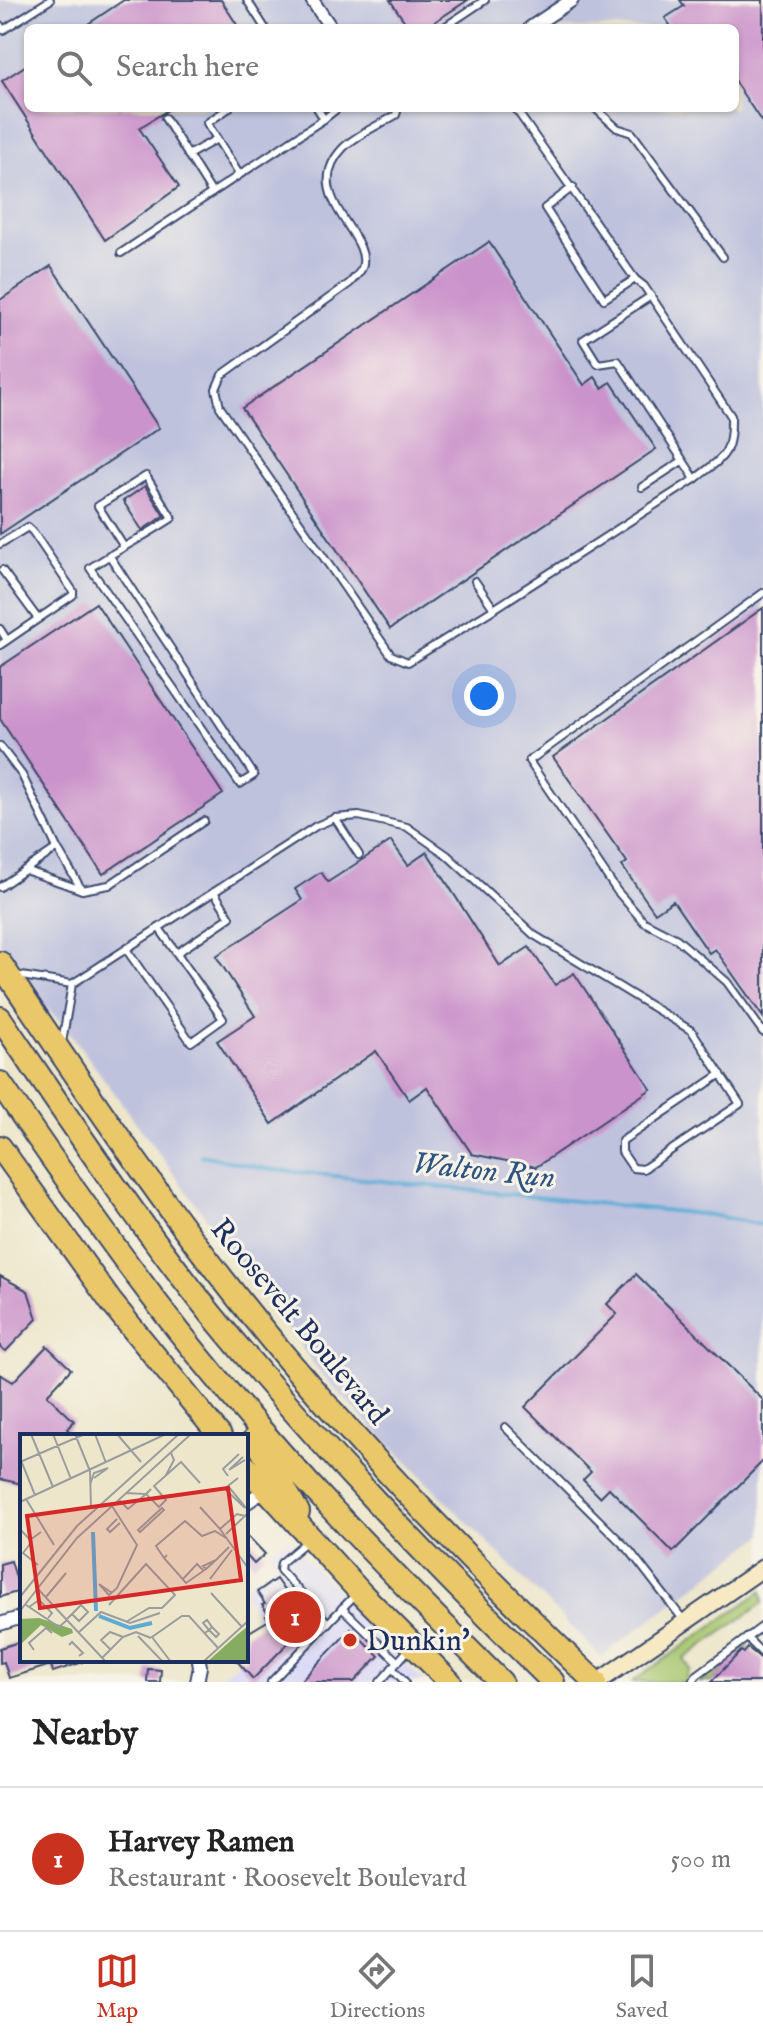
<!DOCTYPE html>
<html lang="en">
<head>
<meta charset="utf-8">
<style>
	:root { --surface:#fff; --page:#f6f6f6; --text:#222; --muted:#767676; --line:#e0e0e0; --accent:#c8321e }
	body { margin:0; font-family:"IM FELL English",serif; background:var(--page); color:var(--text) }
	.you { position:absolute; left:484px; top:696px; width:28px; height:28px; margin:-20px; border:6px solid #fff; border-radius:50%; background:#1a73e8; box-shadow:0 0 0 12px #1a73e833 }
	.badge { display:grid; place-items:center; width:52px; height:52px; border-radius:50%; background:var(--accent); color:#fff; font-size:26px; font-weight:700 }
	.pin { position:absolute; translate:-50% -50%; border:4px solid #fff; box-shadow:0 2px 8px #0006 }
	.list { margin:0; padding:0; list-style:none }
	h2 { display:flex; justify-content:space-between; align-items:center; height:104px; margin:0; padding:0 32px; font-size:34px }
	h2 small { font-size:26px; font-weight:400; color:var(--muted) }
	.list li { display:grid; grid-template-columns:52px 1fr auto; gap:24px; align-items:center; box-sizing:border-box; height:144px; padding:0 32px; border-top:2px solid var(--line) }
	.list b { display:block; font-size:30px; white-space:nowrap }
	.list p { margin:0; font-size:26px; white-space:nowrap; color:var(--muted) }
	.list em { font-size:26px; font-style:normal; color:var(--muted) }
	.icon { flex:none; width:44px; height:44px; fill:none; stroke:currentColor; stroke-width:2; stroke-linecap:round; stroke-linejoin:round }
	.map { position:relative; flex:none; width:763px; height:1682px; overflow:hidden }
	.search { position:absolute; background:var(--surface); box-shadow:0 2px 6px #0004; left:24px; right:24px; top:24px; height:88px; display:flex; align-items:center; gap:20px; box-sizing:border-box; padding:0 28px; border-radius:12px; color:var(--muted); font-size:30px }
	.sheet { height:248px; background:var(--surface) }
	nav { display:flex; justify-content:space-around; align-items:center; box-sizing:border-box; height:112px; border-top:2px solid var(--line); background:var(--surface); font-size:22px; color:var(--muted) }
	nav a { display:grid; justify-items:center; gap:4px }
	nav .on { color:var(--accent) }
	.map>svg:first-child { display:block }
	.built { fill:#d8d7f8 }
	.industrial { fill:#bfc2dd; fill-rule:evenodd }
	.green { fill:#a8c76f; stroke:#627b66; stroke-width:2 }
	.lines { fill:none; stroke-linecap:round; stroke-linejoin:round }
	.stream { stroke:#5cabd6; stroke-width:4 }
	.building { fill:#cb93cb }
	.lane-casing { stroke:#3a4a6e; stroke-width:10 }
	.street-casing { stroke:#3a4a6e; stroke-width:16 }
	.secondary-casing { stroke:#3a4a6e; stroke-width:20 }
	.highway-casing { stroke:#3a4a6e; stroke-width:26 }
	.lane { stroke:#fff; stroke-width:6 }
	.street { stroke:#fff; stroke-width:12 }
	.secondary { stroke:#f7e9c3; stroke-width:16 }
	.highway { stroke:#eac769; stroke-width:22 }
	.poi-dot { fill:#c8321e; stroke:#f7f3e8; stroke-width:3 }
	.labels { text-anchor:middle; stroke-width:6; stroke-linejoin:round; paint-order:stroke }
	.street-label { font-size:30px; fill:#1b2f5e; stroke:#f7f3e8 }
	.poi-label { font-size:30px; fill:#1b2f5e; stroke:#f7f3e8; text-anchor:start }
	.water-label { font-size:32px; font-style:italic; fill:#2e5482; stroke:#f7f3e8 }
	.inset-river { fill:none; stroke:#5cabd6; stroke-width:4 }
	.inset-road { fill:none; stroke:#999d9f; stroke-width:2 }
	.view { fill:#d62828; fill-opacity:0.15; stroke:#d62828; stroke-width:4 }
	.inset-edge { fill:none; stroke:#1b2f5e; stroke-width:4 }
</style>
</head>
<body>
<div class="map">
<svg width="763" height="1682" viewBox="0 0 763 1682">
	<rect width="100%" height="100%" fill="#f7f3e8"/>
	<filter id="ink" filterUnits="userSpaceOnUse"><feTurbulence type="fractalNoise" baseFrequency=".0125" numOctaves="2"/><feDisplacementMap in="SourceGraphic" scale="16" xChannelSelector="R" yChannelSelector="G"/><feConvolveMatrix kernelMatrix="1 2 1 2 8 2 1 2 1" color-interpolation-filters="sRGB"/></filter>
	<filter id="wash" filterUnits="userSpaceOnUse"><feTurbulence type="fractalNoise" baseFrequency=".006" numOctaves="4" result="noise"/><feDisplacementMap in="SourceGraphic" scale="32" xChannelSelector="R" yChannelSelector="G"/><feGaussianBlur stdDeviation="1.8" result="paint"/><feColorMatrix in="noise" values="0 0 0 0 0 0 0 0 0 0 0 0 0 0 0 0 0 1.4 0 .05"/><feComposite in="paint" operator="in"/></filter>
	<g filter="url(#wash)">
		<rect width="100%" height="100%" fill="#ede6ca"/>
		<polygon class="built" points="285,1537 408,1667 423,1682 212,1682 242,1660 246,1660 269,1640 246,1595 246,1587 277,1564 270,1553"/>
		<path class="industrial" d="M0,0h763v1535l-162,122 -277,-279 -262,-356 -55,-48 -7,-11zM28,28h707v80h-707z"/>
		<g class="green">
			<polygon points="762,1591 763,1603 684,1659 690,1669 684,1682 632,1682"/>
			<polygon points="742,1647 749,1647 744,1653 741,1651 711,1682 699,1682"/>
		</g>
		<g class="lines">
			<polyline class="stream" points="201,1155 266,1169 710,1215 763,1225"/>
		</g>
		<g id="blocks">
			<g class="building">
				<polygon points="124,0 221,0 239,28 82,28"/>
				<polygon points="390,0 468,0 425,28 409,28"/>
				<polygon points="680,0 763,0 763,124 735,82 735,28 672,28 665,18 684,6"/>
				<polygon points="28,64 28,108 171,108 139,128 179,187 105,240 2,81"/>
				<polygon points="489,242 584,385 595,377 602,388 611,382 656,449 390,629 242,408"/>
				<polygon points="51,266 159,428 0,534 0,300"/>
				<polygon points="145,486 164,516 142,530 123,501"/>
				<polygon points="96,603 223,794 103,874 0,719 0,667"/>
				<polygon points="763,608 763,1017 715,949 709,953 673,901 655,913 622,866 627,862 553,757"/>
				<polygon points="391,841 408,865 427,852 500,966 529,947 555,985 574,973 651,1089 536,1167 472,1154 427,1087 409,1100 376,1051 272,1124 217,1041 255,1016 216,956 302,900 295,889 321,872 328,882"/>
				<polygon points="636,1274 763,1400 763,1461 673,1552 609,1488 600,1497 583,1480 591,1472 525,1407 617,1314 607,1304"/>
				<polygon points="0,1276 28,1291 37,1319 6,1351 0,1348"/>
				<polygon points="47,1346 71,1369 47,1395 74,1421 67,1429 74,1436 22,1436 22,1484 0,1479 0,1374 13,1382"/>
				<polygon points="246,1534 265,1554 254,1564 246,1555"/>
				<polygon points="11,1561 20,1591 0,1597 0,1564"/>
				<polygon points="276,1579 303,1618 285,1630 291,1640 253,1679 236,1660 246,1660 246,1634 269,1620 266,1616 269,1615 262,1605 265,1604 257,1592"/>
				<polygon points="351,1629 379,1656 354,1682 300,1682"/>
				<polygon points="22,1641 22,1660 83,1662 53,1672 51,1665 9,1678 4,1662 0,1663 0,1648"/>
				<polygon points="748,1648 763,1660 763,1682 711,1682 741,1651 744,1653"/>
				<polygon points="148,1669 161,1670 160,1682 147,1682"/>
			</g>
		</g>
	</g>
	<g filter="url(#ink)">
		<use href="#blocks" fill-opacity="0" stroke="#3a4a6e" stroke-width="2"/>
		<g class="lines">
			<defs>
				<g id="lane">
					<polyline points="247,0 265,28"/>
					<polyline points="0,25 3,30 50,0"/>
					<polyline points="443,28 485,0"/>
					<polyline points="229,108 207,123 239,174"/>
					<polyline points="317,108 324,119 338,108"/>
					<path d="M398,108l-2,7c-17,10 -40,20 -53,33 -45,47 31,87 19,120 -2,5 -9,11 -12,15l-128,92 -6,14 4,18 171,248 17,7 86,-53"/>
					<polyline points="515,108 635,279 604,299 545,208 573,187"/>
					<polyline points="595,108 617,128 632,133 723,257"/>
					<polyline points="165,118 212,193"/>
					<polyline points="188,155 217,139"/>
					<polyline points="121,253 324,119"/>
					<polyline points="651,296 583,340 598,364 618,361 695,479"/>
					<polyline points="642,487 682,461"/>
					<polyline points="0,544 28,527 33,532 73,591 73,595 0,645"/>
					<path d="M109,555l145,220 -14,9 -150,-216c27,-18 55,-32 82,-50l-26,-42 -48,30 26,41"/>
					<polyline points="2,570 38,619"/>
					<path d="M475,581l19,28 201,-130c29,-23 37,-23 36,-63l-87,-130 -9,-7"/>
					<polyline points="763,593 529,761 617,891 644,922 677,939 727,982 763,1032"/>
					<polyline points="0,629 7,640"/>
					<polyline points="0,746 22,775 57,848 0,887"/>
					<polyline points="335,818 359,855"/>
					<polyline points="57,848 82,890 109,885 204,821"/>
					<polyline points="25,870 82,890"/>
					<polyline points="126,949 191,1042 223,1019 159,928"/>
					<polyline points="177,953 230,917 214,892"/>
					<polyline points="15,975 72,984 316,826 335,818 359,816 407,827 447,855 534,935 692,1031 740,1104 643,1169 633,1168 622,1152 622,1141 721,1074"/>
					<polyline points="62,1043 72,984"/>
					<polyline points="505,1427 630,1551 685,1622"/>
					<polyline points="307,1541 281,1563 280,1570 328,1623"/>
					<polyline points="342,1608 398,1662"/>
					<polyline points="747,1638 763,1654"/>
					<polyline points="392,1668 405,1682"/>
					<polyline points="271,1682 355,1595"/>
					<polyline points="380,1682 410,1648"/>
					<polyline points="692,1682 697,1675 763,1626"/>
				</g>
				<g id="street">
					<polyline points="312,0 331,28"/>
					<polyline points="530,28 572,0"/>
					<polyline points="246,1503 265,1490"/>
					<polyline points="0,1624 22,1617"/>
					<polyline points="197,1682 200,1667 199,1660"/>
				</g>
				<polyline id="secondary" points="598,1682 763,1568"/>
				<g id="highway">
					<path d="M0,963c75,111 149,222 232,328 110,140 235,268 363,391"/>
					<path d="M0,1018c68,100 135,201 211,296 106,130 222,250 342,368"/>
					<path d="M0,1083c58,85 117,170 181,251 98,124 208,237 320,348"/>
					<polyline points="0,1147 111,1302 220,1436"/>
					<polyline points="255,1438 298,1512"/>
					<polyline points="246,1467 362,1594 450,1682"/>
				</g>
			</defs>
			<use href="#lane" class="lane-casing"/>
			<use href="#street" class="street-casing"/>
			<use href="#secondary" class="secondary-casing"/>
			<use href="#highway" class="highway-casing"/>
			<use href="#lane" class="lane"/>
			<use href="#street" class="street"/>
			<use href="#secondary" class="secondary"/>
			<use href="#highway" class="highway"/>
		</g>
	</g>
	<circle class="poi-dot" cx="350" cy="1640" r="8"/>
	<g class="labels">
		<g class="street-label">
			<text transform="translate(300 1321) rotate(50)" y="10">Roosevelt Boulevard</text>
		</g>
		<g class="poi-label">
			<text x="366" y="1650">Dunkin'</text>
		</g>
		<g class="water-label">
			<text transform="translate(484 1169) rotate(6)" y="11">Walton Run</text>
		</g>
	</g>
	<g transform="translate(20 1434)">
		<rect width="228" height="228" fill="#ede6ca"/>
		<path d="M19,184l33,11 1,4 -11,4 -21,-12 -21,20v-26zM228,192v36h-41l30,-27z" fill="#86ac62"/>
		<path class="inset-river" d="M73,98l3,79M79,182l31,12 22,-5"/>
		<path class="inset-road" d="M11,0l22,53M33,0l18,45M55,0l15,37 1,36M75,0l11,29M97,0l24,28M223,23l-14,13 16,-10M0,24l15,37M0,28l65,-28M146,41l8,-15 -3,-7M208,42l-5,-7 16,-15M218,44l-10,8 18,22M70,51l4,-12 14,-5 -14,10M208,52l-3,3 20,19M131,55l-5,5 13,13 7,-7 -12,-14 27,-24 19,21M6,65l28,46M99,66l9,9 18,-15 -20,-1M0,68l146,-68M92,72l25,39 -20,43 -8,7 -10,-11 13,9M180,73l20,22M142,74l2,2 -24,22 -2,-2zM225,82l-8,-2 -17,15 28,39M97,85l-10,10 3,3 10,-9M0,95l10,11 11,-8M206,100l22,-21M10,110l-7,9 15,12M147,121l-3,3 22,25 20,-14M144,124l-8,-12 29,-25 17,15 13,-5 11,7M196,126l-13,6 3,3 10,-9 13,-13M163,145l14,-15 6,6M190,145l22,-29M18,155l68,73M191,159l31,34M0,163l57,-71 102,-92M26,163l20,-24M6,171l33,22 8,-7M89,171l37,-41 29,31 -13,13h-13l-23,14M9,173l10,-7 13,13 -4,5M0,177l57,-73 114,-104M46,186l15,-15 7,7 -9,9 -7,-7M58,199l23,-21 29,11 30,-10M185,199l4,-3 3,-3 -5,-7 -4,3 6,7 7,7 3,-3 -7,-7M118,202l25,26M103,203l13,-5 15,6M49,211l3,-3 11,11 -4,3M14,216l-5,-7 17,-15 6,5M82,224l21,-21 -13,-5 -9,8 9,9M151,228l-19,-25 30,-21h7l29,32M183,228l45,-41"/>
		<path class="view" d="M208,54l13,92 -201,28 -13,-92z"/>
		<rect width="228" height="228" class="inset-edge"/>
	</g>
</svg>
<div class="you"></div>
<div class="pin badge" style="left:295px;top:1617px">1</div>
<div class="search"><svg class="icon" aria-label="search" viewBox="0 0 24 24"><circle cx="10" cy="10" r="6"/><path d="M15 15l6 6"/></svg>Search here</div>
</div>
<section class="sheet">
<h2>Nearby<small></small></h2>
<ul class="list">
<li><span class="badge">1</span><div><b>Harvey Ramen</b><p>Restaurant · Roosevelt Boulevard</p></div><em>500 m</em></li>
</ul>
</section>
<nav>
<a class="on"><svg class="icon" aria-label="map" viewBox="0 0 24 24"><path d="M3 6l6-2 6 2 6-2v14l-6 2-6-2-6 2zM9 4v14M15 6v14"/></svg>Map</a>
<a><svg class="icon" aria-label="directions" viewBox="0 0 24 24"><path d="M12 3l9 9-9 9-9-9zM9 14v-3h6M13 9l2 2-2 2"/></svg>Directions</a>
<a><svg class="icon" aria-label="saved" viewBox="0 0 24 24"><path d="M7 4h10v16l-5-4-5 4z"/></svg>Saved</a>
</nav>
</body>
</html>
